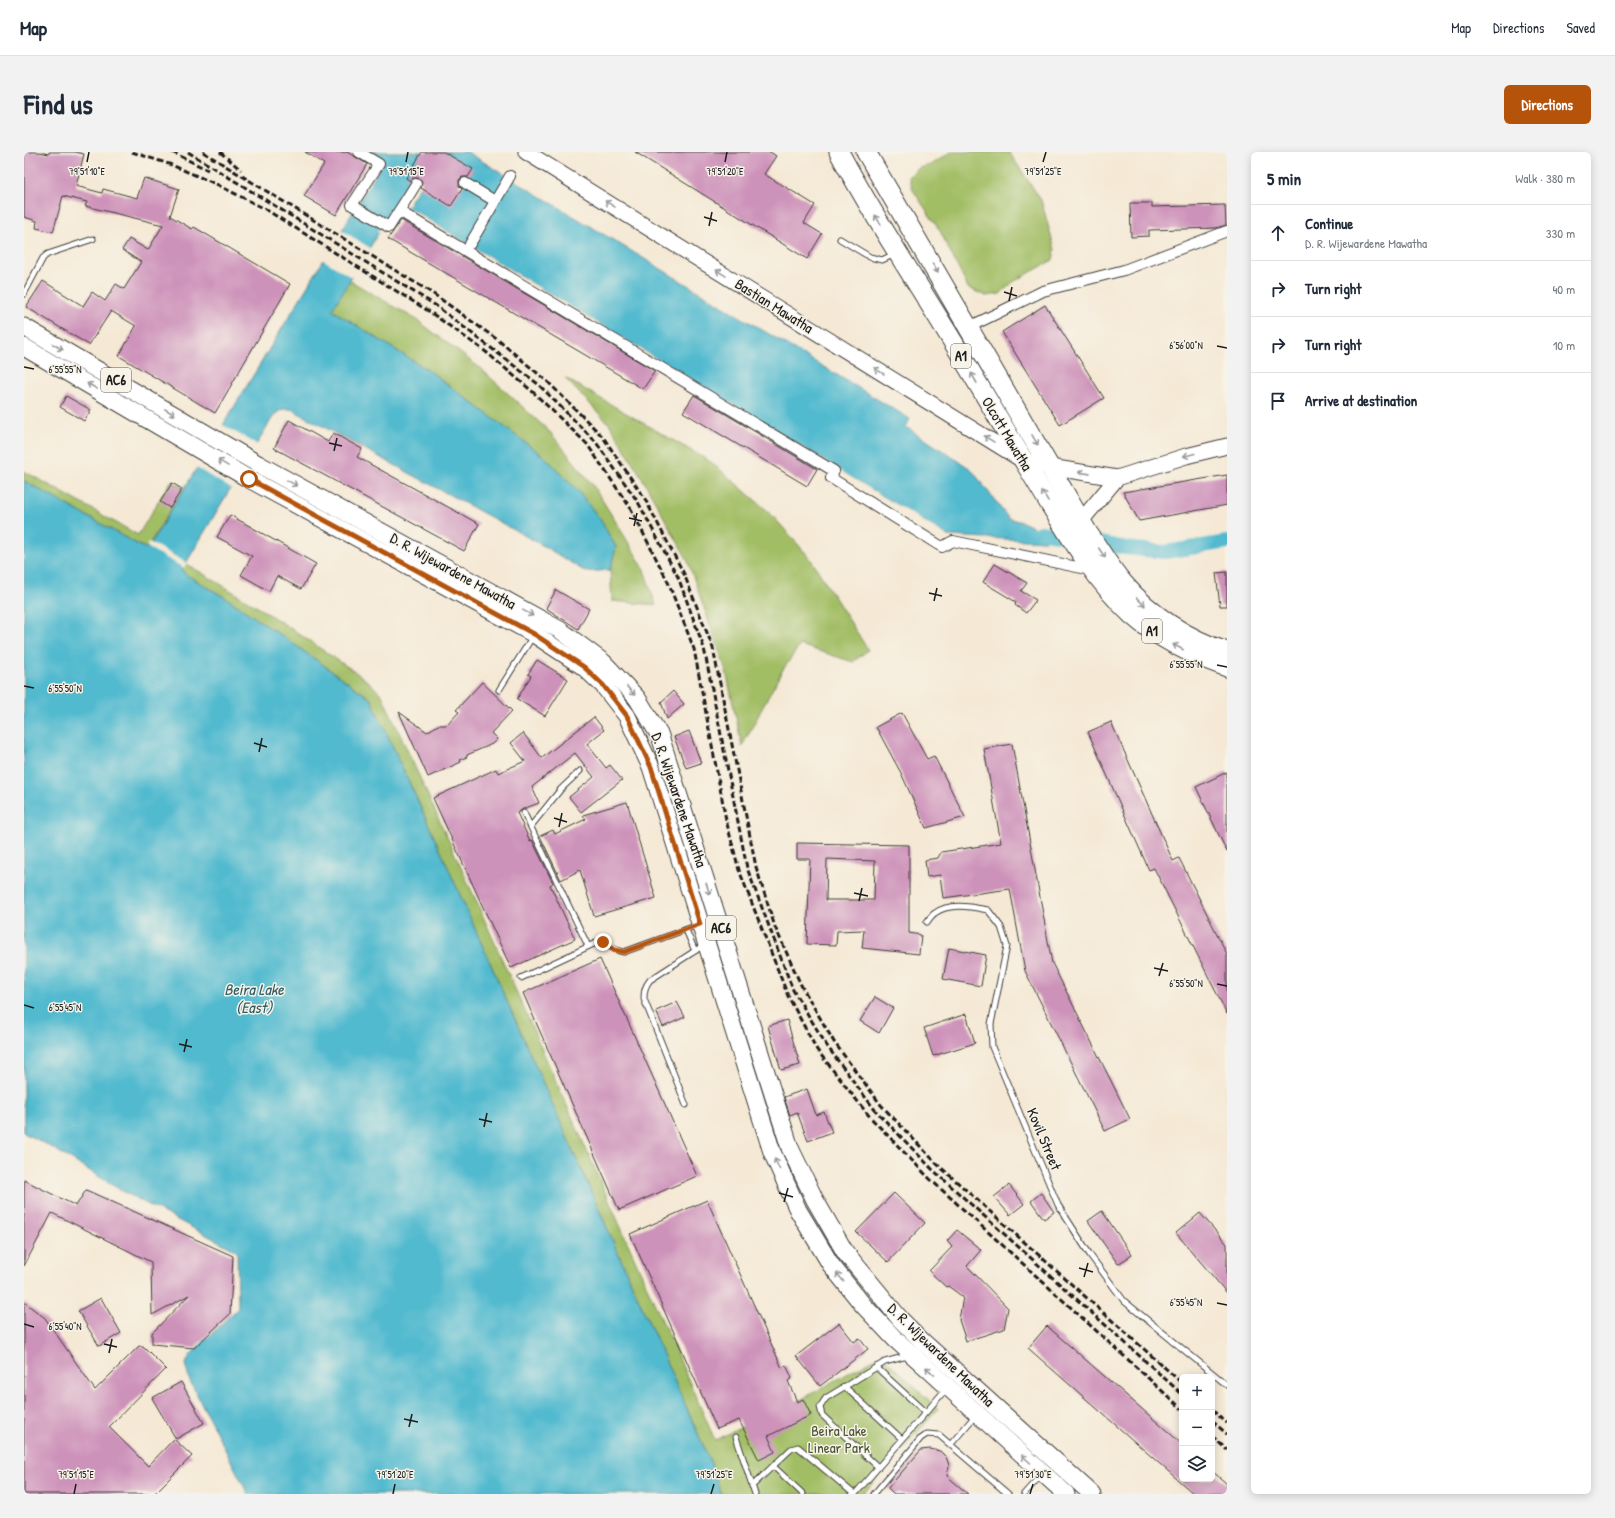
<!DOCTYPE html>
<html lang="en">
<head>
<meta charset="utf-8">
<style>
	:root { --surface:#fff; --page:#f2f2f3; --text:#1f2937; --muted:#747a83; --line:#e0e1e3; --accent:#b45309 }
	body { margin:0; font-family:"Patrick Hand",sans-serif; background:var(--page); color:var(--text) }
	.controls { position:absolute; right:12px; bottom:12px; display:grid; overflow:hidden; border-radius:6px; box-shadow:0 2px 10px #0003 }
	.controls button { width:36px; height:36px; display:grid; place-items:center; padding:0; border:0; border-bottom:1px solid var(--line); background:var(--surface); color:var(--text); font:20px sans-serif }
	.stop { position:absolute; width:12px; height:12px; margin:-9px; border:3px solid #b45309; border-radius:50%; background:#fff }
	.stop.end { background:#b45309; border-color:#fff; box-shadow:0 1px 4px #0008 }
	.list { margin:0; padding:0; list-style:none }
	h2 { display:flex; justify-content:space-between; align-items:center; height:52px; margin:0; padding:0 16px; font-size:17px }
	h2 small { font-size:13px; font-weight:400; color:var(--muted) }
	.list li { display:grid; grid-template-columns:26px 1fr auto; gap:12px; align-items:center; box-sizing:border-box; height:56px; padding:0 16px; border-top:1px solid var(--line) }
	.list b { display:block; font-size:15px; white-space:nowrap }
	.list p { margin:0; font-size:13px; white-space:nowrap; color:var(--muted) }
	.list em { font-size:13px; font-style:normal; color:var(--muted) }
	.icon { flex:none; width:22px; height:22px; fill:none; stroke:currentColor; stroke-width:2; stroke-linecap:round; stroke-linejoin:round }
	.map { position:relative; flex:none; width:1203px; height:1342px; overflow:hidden; border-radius:6px }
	header { display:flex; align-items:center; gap:24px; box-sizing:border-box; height:56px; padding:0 20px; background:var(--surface); border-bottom:1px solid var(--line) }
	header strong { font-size:19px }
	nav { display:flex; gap:22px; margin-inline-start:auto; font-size:14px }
	.intro { display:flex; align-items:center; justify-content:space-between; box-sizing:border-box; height:96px; padding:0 24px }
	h1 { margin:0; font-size:28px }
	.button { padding:10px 18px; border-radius:6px; background:var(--accent); color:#fff; font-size:14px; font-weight:700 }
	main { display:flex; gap:24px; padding:0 24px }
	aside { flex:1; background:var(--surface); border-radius:6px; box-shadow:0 2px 10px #0003 }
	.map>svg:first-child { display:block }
	.green { fill:#a2be65; stroke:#5f6d40 }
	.water { fill:#51bacf; stroke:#366b76 }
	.pier { fill:#f5e9d5 }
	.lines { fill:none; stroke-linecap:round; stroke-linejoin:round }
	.canal { stroke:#51bacf; stroke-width:14 }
	.building { fill:#cd92ba; fill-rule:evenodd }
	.lane-casing { stroke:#3d3b38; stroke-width:7 }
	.street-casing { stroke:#3d3b38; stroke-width:12 }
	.secondary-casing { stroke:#3d3b38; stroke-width:17 }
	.primary-casing { stroke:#3d3b38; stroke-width:19 }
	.highway-casing { stroke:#3d3b38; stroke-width:21 }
	.lane { stroke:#fff; stroke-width:5 }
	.street { stroke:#fff; stroke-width:10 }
	.secondary { stroke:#fff; stroke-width:15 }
	.primary { stroke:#fff; stroke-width:17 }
	.highway { stroke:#fff; stroke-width:19 }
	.rail { stroke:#1c1c1c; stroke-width:3; stroke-dasharray:6 3; stroke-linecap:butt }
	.oneway { stroke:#999 }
	.route { stroke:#b45309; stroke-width:5 }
	.ticks { fill:none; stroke:#1c1c1c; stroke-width:1.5 }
	.labels { text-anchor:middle; stroke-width:3; stroke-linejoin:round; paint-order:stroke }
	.shield { fill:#f7f3e8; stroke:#5e5c59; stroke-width:1 }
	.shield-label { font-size:14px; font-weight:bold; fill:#1c1c1c }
	.street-label { font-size:15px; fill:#1c1c1c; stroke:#f7f3e8 }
	.park-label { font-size:15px; fill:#4b5536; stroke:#f7f3e8 }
	.water-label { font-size:16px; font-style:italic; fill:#315b64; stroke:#f7f3e8 }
	.ticks-label { font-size:10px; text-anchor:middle; fill:#1c1c1c; stroke:#f7f3e8; stroke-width:3; stroke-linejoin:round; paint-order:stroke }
</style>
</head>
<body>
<header>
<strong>Map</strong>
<nav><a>Map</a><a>Directions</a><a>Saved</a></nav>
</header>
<div class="intro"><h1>Find us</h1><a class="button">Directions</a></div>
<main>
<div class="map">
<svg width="1203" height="1342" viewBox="0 0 1203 1342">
	<rect width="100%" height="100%" fill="#f7f3e8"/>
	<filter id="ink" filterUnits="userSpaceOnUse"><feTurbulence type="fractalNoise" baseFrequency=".025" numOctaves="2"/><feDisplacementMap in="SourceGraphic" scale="8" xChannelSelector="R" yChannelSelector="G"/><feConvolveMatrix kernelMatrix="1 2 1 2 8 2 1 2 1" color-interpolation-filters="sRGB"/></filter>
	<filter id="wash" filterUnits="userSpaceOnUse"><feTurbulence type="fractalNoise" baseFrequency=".012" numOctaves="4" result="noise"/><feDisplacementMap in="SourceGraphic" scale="16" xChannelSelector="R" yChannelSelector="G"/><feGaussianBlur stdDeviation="0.9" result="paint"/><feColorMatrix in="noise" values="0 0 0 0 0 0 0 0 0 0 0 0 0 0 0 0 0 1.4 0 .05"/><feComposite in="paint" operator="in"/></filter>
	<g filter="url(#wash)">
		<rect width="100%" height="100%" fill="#f5e9d5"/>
		<g class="green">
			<polygon points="927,0 985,0 1017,48 1031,98 1029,108 989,130 976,142 962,144 944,136 916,79 889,38 885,25 895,16 907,13"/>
			<polygon points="325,128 393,168 456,216 526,280 568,332 592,370 619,415 632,453 588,449 586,418 592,395 576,367 554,339 522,306 407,220 308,158"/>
			<polygon points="541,226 687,310 746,361 786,406 844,498 829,510 776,493 758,519 718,594 702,519 663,407 621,331 586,273"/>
			<path d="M0,319l114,64 33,-54 13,7 -34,55c60,34 118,69 174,108 20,14 42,26 58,44l92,201 241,544 89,-42 77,-43 57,54 -75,85h-142l-11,-33 -268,-607 -71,-155 -83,-59 -62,-42 -41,-24 -3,-5 -158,-88z"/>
		</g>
		<g class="water">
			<path d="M345,0h53l-16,26 4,3 -78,129 99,62 115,86 32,33 22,28 16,28 -6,23 -24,2 -44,-27 -251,-136c-13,-1 -17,6 -23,16l-86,145 3,4 41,24 62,42 83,59 71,155 268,607 11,33h-473l-59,-115 -4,-15 6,-10 47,-46 -1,-57 -113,-59 -78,-48 -22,-11v-652l118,66 6,1 236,-387z"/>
			<path d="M420,0h23l443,267 -4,8 65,42 38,50c15,2 29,8 36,22l-97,-5 -541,-329 13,-21 31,19 22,-35z"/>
		</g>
		<g class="pier">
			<polygon points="398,0 400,0 388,29 355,81 353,80 386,29 382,26"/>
			<polygon points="418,0 449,17 427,54 396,35 383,55 924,384 923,386 382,57 397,33 427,51 446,18"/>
			<polygon points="316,77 346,96 329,126 298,107"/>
			<polygon points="197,272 234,293 208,337 171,315"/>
			<polygon points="125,390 163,411 160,416 123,395"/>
		</g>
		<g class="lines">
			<polyline class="canal" points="1017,380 1102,396 1141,400 1203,390"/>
		</g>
		<g id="blocks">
			<g class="building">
				<polygon points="0,0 15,0 25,2 25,0 51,0 60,2 52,34 78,41 79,37 113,46 120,26 155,37 146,64 168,77 170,75 266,132 191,261 95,204 112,174 87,159 65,193 2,155 19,129 59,154 68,140 81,149 92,132 100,137 117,110 98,98 105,87 124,98 139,73 61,54 63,50 39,44 29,80 12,76 13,69 0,65"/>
				<polygon points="281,0 323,0 343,12 312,63 280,44 300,12"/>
				<polygon points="398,0 420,0 449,17 444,25 438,25 435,28 435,34 438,37 427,54 397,36 398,29 395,26 389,26 386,29 382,26"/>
				<polygon points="611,0 746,0 752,4 740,22 791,53 780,71 798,82 783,107"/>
				<polygon points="1106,51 1128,51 1128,55 1201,53 1202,73 1192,76 1125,78 1125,84 1107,85"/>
				<polygon points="377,68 631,219 619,237 364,87"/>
				<polygon points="1021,153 1080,246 1036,273 978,180"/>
				<polygon points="670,243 793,317 783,334 659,260"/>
				<polygon points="42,244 67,258 60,269 36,255"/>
				<polygon points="265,268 304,290 309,281 338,297 333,305 455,372 440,399 250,296"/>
				<polygon points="1203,323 1203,353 1115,369 1099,340"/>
				<polygon points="148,331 158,337 146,356 136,350"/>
				<polygon points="206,363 292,412 277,437 253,424 245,439 217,423 228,404 193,385"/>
				<polygon points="971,412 1003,431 997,439 1012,448 1002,461 991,453 992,450 959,430"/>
				<polygon points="1203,420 1203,454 1196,454 1192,421"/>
				<polygon points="532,438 565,457 554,477 522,456"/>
				<polygon points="513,508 544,527 521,564 493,547 507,524 504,522"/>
				<polygon points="458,530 488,559 467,581 473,587 468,592 443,603 443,605 436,608 437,610 404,625 375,560 403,580 414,573 423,573 435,560 432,558"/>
				<polygon points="649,539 660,552 643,567 637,550"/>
				<polygon points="878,561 903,607 910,604 941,665 902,676 877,621 852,575"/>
				<polygon points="570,565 580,578 563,592 582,616 586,613 598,628 557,660 545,645 570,625 551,601 508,635 515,651 499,657 493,661 506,689 508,688 529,731 526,733 551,787 487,816 409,646 472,617 474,621 501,609 487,591 499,581 518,606"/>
				<polygon points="1087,570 1149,709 1155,706 1203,802 1203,862 1130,716 1125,718 1064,580"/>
				<polygon points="665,579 677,611 662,616 650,585"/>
				<polygon points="988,592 1028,811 1106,967 1081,979 1001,819 986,737 919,746 916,723 903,725 901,708 914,706 917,700 977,691 960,597"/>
				<polygon points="1203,620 1203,700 1172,635"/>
				<polygon points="603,650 632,746 570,764 556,718 537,728 516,684 529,678 531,682 562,667 559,663"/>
				<path d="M773,691l112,2v88l12,2 -2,19 -57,-6 2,-18 -27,1 -1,14 -29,-1 3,-85h-13zM803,707l48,2 -1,39h-48z"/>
				<polygon points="925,796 962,803 957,834 919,827"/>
				<polygon points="576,807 673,1024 595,1058 499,841"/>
				<polygon points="851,845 869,856 855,881 836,869"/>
				<polygon points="653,850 661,865 639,875 632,859"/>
				<polygon points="942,862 951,891 909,904 900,876"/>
				<polygon points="763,868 776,913 757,918 744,874"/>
				<polygon points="783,937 792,963 800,960 808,980 784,989 773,960 766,963 760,945"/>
				<polygon points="0,1028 52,1054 62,1038 209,1104 206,1162 170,1196 128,1192 128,1181 165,1143 128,1163 127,1110 28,1061 0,1114"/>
				<polygon points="985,1033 1000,1052 986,1063 970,1045"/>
				<polygon points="870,1041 901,1071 864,1110 832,1080"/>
				<polygon points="1017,1041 1030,1060 1020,1067 1007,1049"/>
				<polygon points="683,1048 758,1216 762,1213 768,1226 764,1229 773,1250 779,1247 787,1263 744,1284 751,1300 735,1308 715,1268 693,1277 606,1082"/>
				<polygon points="1078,1059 1108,1103 1094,1112 1064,1069"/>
				<polygon points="1176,1061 1203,1092 1203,1141 1152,1081"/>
				<polygon points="933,1078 957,1098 943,1114 984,1156 980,1177 942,1189 935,1168 939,1145 924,1134 922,1135 905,1119 928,1095 923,1089"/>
				<polygon points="77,1146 97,1181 75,1194 54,1159"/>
				<polygon points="0,1150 21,1166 71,1238 115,1194 119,1194 142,1217 85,1275 124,1314 150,1287 168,1304 130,1342 0,1342"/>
				<polygon points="815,1171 830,1190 835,1186 844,1197 796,1234 772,1204"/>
				<polygon points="1023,1174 1158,1292 1158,1327 1188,1327 1188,1319 1203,1332 1203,1342 1170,1342 1004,1196"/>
				<polygon points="157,1230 180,1271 152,1287 128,1246"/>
				<polygon points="906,1297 916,1299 922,1305 925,1313 923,1324 944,1342 870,1342 864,1336 897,1298"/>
			</g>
		</g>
	</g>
	<g filter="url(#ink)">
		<use href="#blocks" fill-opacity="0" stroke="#3d3b38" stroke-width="1"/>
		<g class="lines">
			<defs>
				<g id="lane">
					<polyline points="816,87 846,105 858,108 871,102"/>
					<polyline points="0,142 19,106 24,102 69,87"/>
					<polyline points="475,538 509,484"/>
					<polyline points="500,661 564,794"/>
					<polyline points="507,674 537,637 556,619"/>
					<path d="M903,770c2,-3 5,-7 8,-9 15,-11 37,-6 53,-3l13,17 6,19 -16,78 1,23 66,158 32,50 34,46 103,84"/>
					<polyline points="662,778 671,799"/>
					<path d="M497,826l77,-36c10,0 15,9 26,10l74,-27"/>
					<path d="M662,953l-42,-106c0,-8 1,-13 6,-19l54,-35"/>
					<polyline points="852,1215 901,1260"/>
					<polyline points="821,1235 878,1287"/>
					<polyline points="712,1285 731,1342"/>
					<polyline points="927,1292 951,1264"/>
					<polyline points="749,1314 779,1342"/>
					<polyline points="854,1315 798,1263 796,1255 802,1246 861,1210 883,1204"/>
					<polyline points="728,1334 767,1297 774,1295 830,1342"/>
					<polyline points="831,1342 922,1237"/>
					<polyline points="850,1342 897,1286 903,1282 915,1283 984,1342"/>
					<polyline points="1000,1342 1017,1323"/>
				</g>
				<g id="street">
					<polyline points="335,0 355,12 328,53 365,75 375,59 810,319 807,326 918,395 929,389 1067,418"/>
					<polyline points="441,31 471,49"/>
					<polyline points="375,59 392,32"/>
					<polyline points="446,92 486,24"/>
					<polyline points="945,175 1019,139 1100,118 1203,79"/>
				</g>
				<g id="secondary">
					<polyline points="502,0 998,308 1026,315 1093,326 1162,304 1203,294"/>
					<polyline points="1057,369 1093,326"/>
				</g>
				<g id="primary">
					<polyline points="0,175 234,312 536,478 579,510 613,546 636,584 766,996 791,1048 821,1100 877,1168 898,1189 1068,1342"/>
					<polyline points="0,195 225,327 510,482 560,515 579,533 603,564 627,615 748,1000 774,1058 807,1113 839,1153 871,1187 1042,1342"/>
				</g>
				<g id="highway">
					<path d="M815,0c39,74 87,143 129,215 28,47 55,93 83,139 24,39 48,78 81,109 28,25 60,40 95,52"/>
					<path d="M842,0l222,381c12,17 22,35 35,50 27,32 64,56 104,69"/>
				</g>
			</defs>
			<use href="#lane" class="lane-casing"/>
			<use href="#street" class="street-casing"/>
			<use href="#secondary" class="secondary-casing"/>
			<use href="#primary" class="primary-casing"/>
			<use href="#highway" class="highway-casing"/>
			<use href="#lane" class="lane"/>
			<use href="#street" class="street"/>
			<use href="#secondary" class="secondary"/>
			<use href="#primary" class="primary"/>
			<use href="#highway" class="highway"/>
			<g class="rail">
				<polyline points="108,0 145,12 192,32 241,57 406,160 462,200 509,240 563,292 607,357 644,430 670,497 702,668 715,718 764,844 793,898 846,965 906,1027 1158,1257"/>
				<polyline points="148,0 184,18"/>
				<polyline points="164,0 411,153 514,232 571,289 614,350 654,425 680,496 723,716 769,838 803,894 851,958 909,1018 1158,1242"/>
				<polyline points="179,0 408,141 474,188 524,230 579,285 621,347 660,422 689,496 732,715 751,775 777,833 810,890 857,953 914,1013 1158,1231"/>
				<polyline points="196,0 217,18"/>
				<polyline points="1188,1258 1203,1271"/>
				<polyline points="1188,1269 1203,1282"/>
				<polyline points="1188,1284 1203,1298"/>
			</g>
		</g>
		<defs><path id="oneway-shaft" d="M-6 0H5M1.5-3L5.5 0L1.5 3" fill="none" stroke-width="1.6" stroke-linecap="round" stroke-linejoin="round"/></defs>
		<g class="oneway">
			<use href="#oneway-shaft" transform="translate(586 52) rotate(-148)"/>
			<use href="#oneway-shaft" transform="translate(854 68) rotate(-122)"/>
			<use href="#oneway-shaft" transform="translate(911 116) rotate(60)"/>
			<use href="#oneway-shaft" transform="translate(697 121) rotate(-148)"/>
			<use href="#oneway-shaft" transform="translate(34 195) rotate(30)"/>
			<use href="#oneway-shaft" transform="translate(855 219) rotate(-148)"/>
			<use href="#oneway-shaft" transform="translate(950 226) rotate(-119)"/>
			<use href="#oneway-shaft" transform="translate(68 234) rotate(-150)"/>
			<use href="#oneway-shaft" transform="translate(146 260) rotate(30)"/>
			<use href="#oneway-shaft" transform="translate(965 287) rotate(-148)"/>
			<use href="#oneway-shaft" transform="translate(1011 288) rotate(60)"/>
			<use href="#oneway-shaft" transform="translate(1165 303) rotate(166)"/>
			<use href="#oneway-shaft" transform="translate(199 311) rotate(-149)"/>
			<use href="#oneway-shaft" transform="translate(1060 321) rotate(-172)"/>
			<use href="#oneway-shaft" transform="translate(268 331) rotate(29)"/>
			<use href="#oneway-shaft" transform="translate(1021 344) rotate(-122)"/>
			<use href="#oneway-shaft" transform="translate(1078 401) rotate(56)"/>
			<use href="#oneway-shaft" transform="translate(1117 450) rotate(44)"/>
			<use href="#oneway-shaft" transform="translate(504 461) rotate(29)"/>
			<use href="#oneway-shaft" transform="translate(1154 495) rotate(-153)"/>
			<use href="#oneway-shaft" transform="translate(607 539) rotate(47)"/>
			<use href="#oneway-shaft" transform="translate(684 737) rotate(72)"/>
			<use href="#oneway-shaft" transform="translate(753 1012) rotate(-115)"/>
			<use href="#oneway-shaft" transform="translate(816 1125) rotate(-129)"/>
			<use href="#oneway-shaft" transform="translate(906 1219) rotate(-137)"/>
			<use href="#oneway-shaft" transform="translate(1002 1307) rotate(-138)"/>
		</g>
	</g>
	<g class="lines" filter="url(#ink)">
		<polyline class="route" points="225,327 510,482 560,515 579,533 603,564 627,615 676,772 600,800 590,798 579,790"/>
	</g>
	<path class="ticks" d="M63,10l2,-10M382,10l2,-10M701,10l2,-10M1019,10l3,-10M680,65l13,4M685,74l3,-14M980,140l13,4M985,149l3,-14M1193,194l10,2M0,215l10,2M305,291l13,3M310,299l3,-13M605,366l13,3M610,374l3,-13M905,441l13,3M910,449l3,-13M1193,513l10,2M0,534l10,2M230,591l13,4M235,600l3,-14M530,666l13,4M535,675l3,-14M830,741l14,3M835,749l3,-13M1130,816l14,3M1135,824l4,-13M1193,832l10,2M0,853l10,3M155,892l13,3M160,900l3,-13M455,967l13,3M460,975l3,-14M755,1041l14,4M760,1050l4,-14M1055,1116l14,4M1060,1125l4,-14M1193,1151l10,2M0,1172l10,3M80,1192l13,3M85,1201l3,-14M380,1267l14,3M385,1275l3,-13M50,1342l2,-10M369,1342l2,-10M687,1342l3,-10M1006,1342l3,-10"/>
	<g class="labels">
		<g class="shield">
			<rect x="927" y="192" width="20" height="24" rx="3"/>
			<rect x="77" y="216" width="30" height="24" rx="3"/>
			<rect x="1118" y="467" width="20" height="24" rx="3"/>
			<rect x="682" y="764" width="30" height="24" rx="3"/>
		</g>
		<g class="shield-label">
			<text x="937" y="209">A1</text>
			<text x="92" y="233">AC6</text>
			<text x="1128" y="484">A1</text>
			<text x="697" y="781">AC6</text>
		</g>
		<g class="street-label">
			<text transform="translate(750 154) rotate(32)" y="5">Bastian Mawatha</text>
			<text transform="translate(983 282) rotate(59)" y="5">Olcott Mawatha</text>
			<text transform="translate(429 419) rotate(29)" y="5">D. R. Wijewardene Mawatha</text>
			<text transform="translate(655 648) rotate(71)" y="5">D. R. Wijewardene Mawatha</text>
			<text transform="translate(1020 987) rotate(67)" y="5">Kovil Street</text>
			<text transform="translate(917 1203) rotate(44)" y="5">D. R. Wijewardene Mawatha</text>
		</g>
		<g class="park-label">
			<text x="815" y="1284">Beira Lake<tspan x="815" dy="17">Linear Park</tspan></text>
		</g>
		<g class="water-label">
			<text x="230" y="843">Beira Lake<tspan x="230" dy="18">(East)</tspan></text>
		</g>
	</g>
	<g class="ticks-label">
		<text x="382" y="23">79°51'15"E</text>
		<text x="1019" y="23">79°51'25"E</text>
		<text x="63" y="23">79°51'10"E</text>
		<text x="701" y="23">79°51'20"E</text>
		<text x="1162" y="197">6°56'00"N</text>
		<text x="41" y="221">6°55'55"N</text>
		<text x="1162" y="516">6°55'55"N</text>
		<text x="41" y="540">6°55'50"N</text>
		<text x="1162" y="835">6°55'50"N</text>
		<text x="41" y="859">6°55'45"N</text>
		<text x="1162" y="1154">6°55'45"N</text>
		<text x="41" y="1178">6°55'40"N</text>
		<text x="52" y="1326">79°51'15"E</text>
		<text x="371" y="1326">79°51'20"E</text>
		<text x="690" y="1326">79°51'25"E</text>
		<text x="1009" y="1326">79°51'30"E</text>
	</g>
</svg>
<div class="controls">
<button>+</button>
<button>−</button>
<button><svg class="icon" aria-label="layers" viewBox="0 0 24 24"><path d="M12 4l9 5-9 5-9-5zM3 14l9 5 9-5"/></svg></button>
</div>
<div class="stop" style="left:225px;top:327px"></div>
<div class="stop end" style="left:579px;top:790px"></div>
</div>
<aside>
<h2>5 min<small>Walk · 380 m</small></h2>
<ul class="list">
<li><svg class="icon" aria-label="ahead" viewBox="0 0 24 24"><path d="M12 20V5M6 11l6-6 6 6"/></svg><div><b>Continue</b><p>D. R. Wijewardene Mawatha</p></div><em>330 m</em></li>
<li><svg class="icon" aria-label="right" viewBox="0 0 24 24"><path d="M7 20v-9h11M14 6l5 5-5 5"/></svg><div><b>Turn right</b></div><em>40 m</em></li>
<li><svg class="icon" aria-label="right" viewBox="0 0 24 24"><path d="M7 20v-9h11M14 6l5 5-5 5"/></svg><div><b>Turn right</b></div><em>10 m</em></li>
<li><svg class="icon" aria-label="arrive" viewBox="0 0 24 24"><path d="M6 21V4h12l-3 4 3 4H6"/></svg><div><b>Arrive at destination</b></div></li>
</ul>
</aside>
</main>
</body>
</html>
